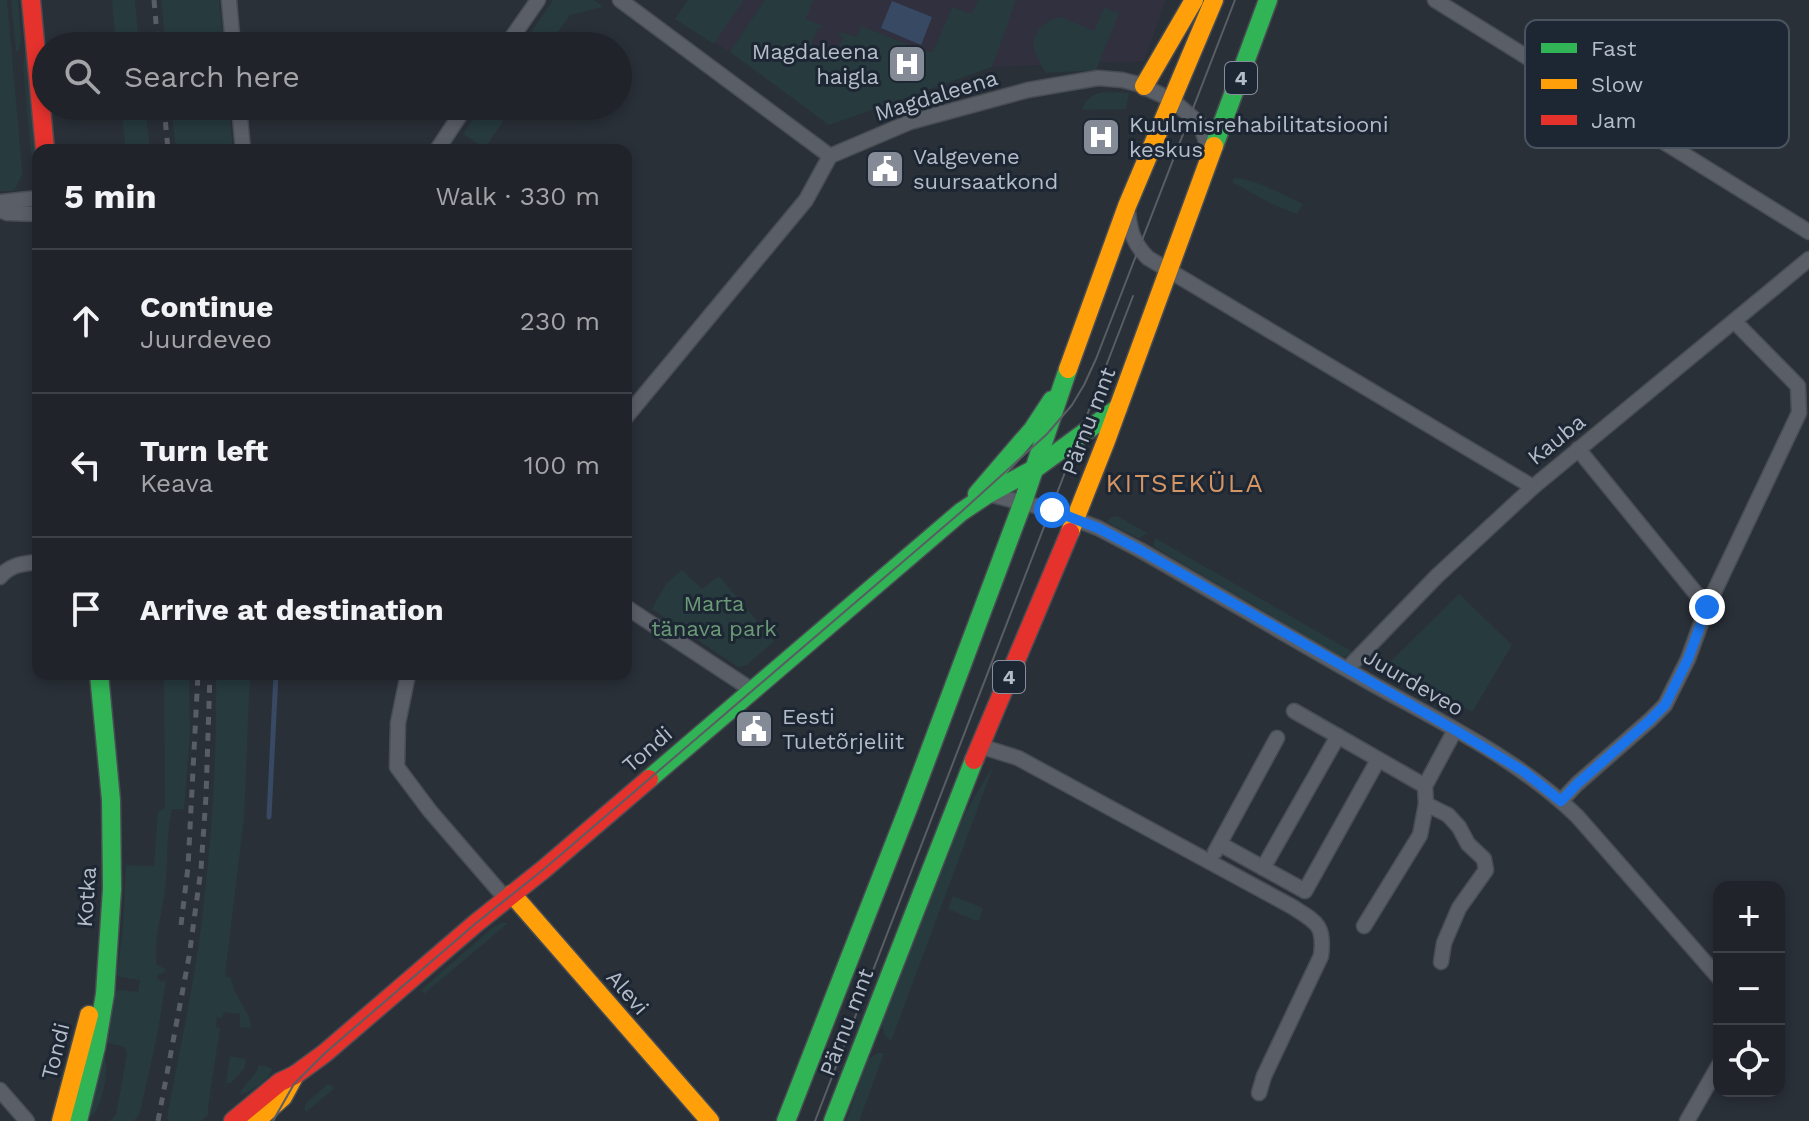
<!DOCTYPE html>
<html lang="en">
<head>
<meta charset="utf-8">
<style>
	:root { --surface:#20242a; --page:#2d3036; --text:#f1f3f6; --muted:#a2a4a8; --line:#3d4147 }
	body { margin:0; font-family:"Work Sans",sans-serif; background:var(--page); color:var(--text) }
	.controls { position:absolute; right:24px; bottom:24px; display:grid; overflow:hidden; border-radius:16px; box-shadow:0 4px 12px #0003 }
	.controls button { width:72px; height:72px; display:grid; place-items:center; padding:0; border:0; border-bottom:2px solid var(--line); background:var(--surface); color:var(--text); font:40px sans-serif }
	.stop { position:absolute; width:24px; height:24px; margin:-18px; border:6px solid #1a73e8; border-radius:50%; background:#fff }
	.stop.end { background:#1a73e8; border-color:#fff; box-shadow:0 2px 8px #0008 }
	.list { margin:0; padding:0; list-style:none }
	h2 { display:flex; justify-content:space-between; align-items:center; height:104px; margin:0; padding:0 32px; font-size:34px }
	h2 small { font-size:26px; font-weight:400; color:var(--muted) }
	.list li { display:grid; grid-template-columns:52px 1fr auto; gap:24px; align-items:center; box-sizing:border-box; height:144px; padding:0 32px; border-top:2px solid var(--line) }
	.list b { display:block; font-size:30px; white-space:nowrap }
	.list p { margin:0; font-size:26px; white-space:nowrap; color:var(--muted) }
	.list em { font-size:26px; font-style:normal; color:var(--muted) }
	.icon { flex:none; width:44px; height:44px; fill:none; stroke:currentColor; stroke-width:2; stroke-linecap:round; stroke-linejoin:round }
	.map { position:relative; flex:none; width:1809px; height:1121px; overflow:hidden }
	.search { position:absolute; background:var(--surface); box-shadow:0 4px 12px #0003; left:32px; top:32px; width:600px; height:88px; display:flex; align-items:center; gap:20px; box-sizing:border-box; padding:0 28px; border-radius:44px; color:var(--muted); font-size:30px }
	.panel { position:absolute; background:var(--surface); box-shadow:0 4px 12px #0003; left:32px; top:144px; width:600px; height:536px; border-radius:16px }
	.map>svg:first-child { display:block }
	.medical { fill:#31303e }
	.green { fill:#273a3e }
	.water { fill:#384963 }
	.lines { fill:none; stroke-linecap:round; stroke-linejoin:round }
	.stream { stroke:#384963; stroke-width:5 }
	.street-casing { stroke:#484c53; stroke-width:17 }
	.fast-casing { stroke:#484c53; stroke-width:21 }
	.slow-casing { stroke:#484c53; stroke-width:21 }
	.jam-casing { stroke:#484c53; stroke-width:21 }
	.street { stroke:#5a5e66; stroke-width:14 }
	.fast { stroke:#30b455; stroke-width:18 }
	.slow { stroke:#ff9f0a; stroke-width:18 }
	.jam { stroke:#e5322d; stroke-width:18 }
	.tram { stroke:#595d64; stroke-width:2 }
	.rail { stroke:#595d64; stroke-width:5; stroke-dasharray:8 8; stroke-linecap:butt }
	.route { stroke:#1a73e8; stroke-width:10 }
	.labels { text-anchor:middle; stroke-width:6; stroke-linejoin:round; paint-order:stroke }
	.shield { fill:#1d2633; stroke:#878f9c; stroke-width:2 }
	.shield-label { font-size:20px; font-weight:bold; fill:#b4bcc9 }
	.poi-label { font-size:22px; fill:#b4bcc9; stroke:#1d2633; text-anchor:start }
	.street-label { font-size:22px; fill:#b4bcc9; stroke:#1d2633 }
	.park-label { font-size:22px; fill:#6b9a76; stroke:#1d2633 }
	.quarter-label { font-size:26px; letter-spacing:2px; fill:#d59563; stroke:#1d2633 }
	.key { fill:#1d2633; stroke:#4a5360; stroke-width:2 }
	.key-label { font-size:22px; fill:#b4bcc9 }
</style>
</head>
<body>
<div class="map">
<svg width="1809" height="1121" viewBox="0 0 1809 1121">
	<rect width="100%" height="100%" fill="#2a3038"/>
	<polygon class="medical" points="688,0 1166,0 1144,61 992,67 829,125 730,52 675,19"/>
	<g class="green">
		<polygon points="0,0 7,0 22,169 22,175 15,189 13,191 0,191"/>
		<polygon points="11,0 18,0 21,37 19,51 16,51"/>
		<polygon points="112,0 135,0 139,46 116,46"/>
		<polygon points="161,0 219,0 224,46 166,46"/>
		<polygon points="553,0 594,0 603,7 570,15 550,43 547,44 530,34"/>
		<polygon points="688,0 744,0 714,44 675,19"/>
		<polygon points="765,0 813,0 806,19 823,26 822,28 818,27 809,51 833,61 843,37 839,35 841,32 857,37 861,26 922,50 933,52 952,7 972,14 978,0 1016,0 992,67 829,125 730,52"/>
		<path d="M1104,8l15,5 -23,57 -50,3c-4,-7 -9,-16 -12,-24 -4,-16 13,-30 27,-32l33,14z"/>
		<polygon points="26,44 36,161 32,161 23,67"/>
		<path d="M1129,93l-3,16 -44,1c8,-23 27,-17 47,-17z"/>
		<polygon points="121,106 145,106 150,150 126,150"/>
		<polygon points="171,106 229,106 233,150 176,150"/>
		<polygon points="482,106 496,106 508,114 485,148 463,134"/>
		<path d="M1234,178c23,1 48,17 69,26l-6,10 -25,-10 -40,-22z"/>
		<polygon points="1117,516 1147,533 1140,538 1138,538 1107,522 1111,517"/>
		<polygon points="1155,538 1353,652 1348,657 1340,656 1156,548 1153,545"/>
		<polygon points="682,570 702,589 719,576 774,641 747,665 738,667 652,609 666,584"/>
		<polygon points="1459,594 1512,645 1472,712 1390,662"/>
		<path d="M164,674h25l1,61 -6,74h-12c-7,29 -3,58 -8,87 -3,20 -11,50 -7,69l9,4 -3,4 -5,2 -2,2 6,5 4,-2 -8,51 -18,82 -6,8h-25l7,-6 11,-61 -2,-7 -17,-4 -1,-2 8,-50 5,-1 18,2 2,-12 -20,-3 -3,-3 6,-46 3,-63 28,1 4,-54 7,-4z"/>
		<path d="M216,674h34l-6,143 -19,159 6,2c3,20 20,33 20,50l-11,-1v-13l-16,-2 -2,6 -5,-1 -1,10 4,1 -12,79v8l-7,6h-32l-2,-3c12,-66 27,-133 35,-199 10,-82 15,-163 14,-245z"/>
		<polygon points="991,769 992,770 891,1041 885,1035 881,1024 948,849 967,810"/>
		<polygon points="953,896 983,908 979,920 977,921 948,909"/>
		<polygon points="501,923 508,923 424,994 421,990 492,928"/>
		<polygon points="878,1053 884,1053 859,1121 846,1121 868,1059"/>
		<polygon points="230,1056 246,1059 244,1069 231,1083 226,1083"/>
		<path d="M102,1057h3c4,14 -3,49 -13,59l-3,-3z"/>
		<path d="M259,1065l13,3c-2,13 -20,22 -32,27 2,-11 15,-15 19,-30z"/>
		<polygon points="327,1085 331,1085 335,1088 306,1112 304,1108 306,1103"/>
	</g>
	<polygon class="water" points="892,1 932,17 921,45 881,28"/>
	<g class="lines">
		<polyline class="stream" points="269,817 276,674"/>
		<defs>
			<g id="street">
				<polyline points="229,0 233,46"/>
				<polyline points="620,0 830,156"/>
				<polyline points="1435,0 1809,232"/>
				<polyline points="506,46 538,0"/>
				<polyline points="239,106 243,150"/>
				<polyline points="437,150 466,106"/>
				<polyline points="0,202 38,198"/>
				<polyline points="0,210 7,213 38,214"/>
				<path d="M1128,212c2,20 6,32 20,46l385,229"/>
				<polyline points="626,417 806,200 830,156 910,122 1028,90 1098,78 1122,80 1138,84 1172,100 1200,124 1211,155"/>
				<polyline points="1578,449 1707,607"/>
				<path d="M988,494l64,16 46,18 42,22c79,45 158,92 238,137 69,38 142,74 199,129l142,162"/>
				<path d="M0,577c11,-13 22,-13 38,-15"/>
				<polyline points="626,607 752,690"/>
				<polyline points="1347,669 1437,576 1533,487 1809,259"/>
				<polyline points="408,674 398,723 397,767 430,811 506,899"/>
				<polyline points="1294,711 1425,786"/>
				<path d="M980,746l38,12 273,148c25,16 34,18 30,50l-57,120 -5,17"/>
				<polyline points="1561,801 1577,784 1650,720 1665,705 1688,659 1707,607 1799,413 1798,386 1735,322"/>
				<polyline points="1426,804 1448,815 1459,827 1468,844 1484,859 1486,870 1459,908 1444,943 1441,962"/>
				<polyline points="1220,844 1305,891 1378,760"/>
				<polyline points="1215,852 1277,738"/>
				<polyline points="1263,868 1338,736"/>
				<polyline points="1364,926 1420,835 1426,804 1425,786 1455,730"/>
				<polyline points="0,1090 27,1121"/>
				<polyline points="1687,1121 1719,1065"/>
			</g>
			<g id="fast">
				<polyline points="1214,146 1268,0"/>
				<polyline points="977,494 1033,429 1052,400"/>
				<polyline points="649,779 961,512 988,494 1036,468 1118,408"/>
				<polyline points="78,1121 96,1047 105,994 112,889 111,800 99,674"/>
				<polyline points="786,1121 909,806 1023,502 1068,369"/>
				<polyline points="833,1121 974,760"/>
			</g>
			<g id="slow">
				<polyline points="1144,86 1194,0"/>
				<polyline points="1068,369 1127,206 1214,0"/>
				<polyline points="1070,532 1106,441 1214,146"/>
				<polyline points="512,894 710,1121"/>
				<polyline points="61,1121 89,1015"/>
				<polyline points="256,1121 283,1097 295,1075"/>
			</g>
			<g id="jam">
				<polyline points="31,0 45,150"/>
				<polyline points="974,760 1070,532"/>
				<polyline points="233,1121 280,1082 295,1075 325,1053 475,924 544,869 649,779"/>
			</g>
		</defs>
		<use href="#street" class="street-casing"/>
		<use href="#fast" class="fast-casing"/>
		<use href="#slow" class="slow-casing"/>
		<use href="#jam" class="jam-casing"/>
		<use href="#street" class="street"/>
		<use href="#fast" class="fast"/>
		<use href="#slow" class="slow"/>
		<use href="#jam" class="jam"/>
		<g class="tram">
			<polyline points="273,1121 294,1084 325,1053 475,924 544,869 961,512 1047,434 1072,405 1084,385 1096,359 1235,0"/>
			<polyline points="815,1121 1133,296"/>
		</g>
		<g class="rail">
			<polyline points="154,0 158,46"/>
			<polyline points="164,106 168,150"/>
			<polyline points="181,925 188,867 198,674"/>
			<polyline points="158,1121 189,957 201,869 206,796 210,674"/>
		</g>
	</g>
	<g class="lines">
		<polyline class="route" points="1052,510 1098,528 1140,550 1455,730 1523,771 1561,801 1577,784 1650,720 1665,705 1688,659 1707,607"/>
	</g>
	<defs>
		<symbol id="hospital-square" viewBox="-11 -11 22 22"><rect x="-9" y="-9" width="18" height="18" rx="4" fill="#848b96" stroke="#1d2633"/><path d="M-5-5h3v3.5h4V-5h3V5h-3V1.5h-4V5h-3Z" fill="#fff"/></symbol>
		<symbol id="civic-square" viewBox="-11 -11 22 22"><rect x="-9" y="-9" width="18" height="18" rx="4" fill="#848b96" stroke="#1d2633"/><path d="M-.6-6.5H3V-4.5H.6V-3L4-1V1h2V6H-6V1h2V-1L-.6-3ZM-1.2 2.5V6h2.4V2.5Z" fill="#fff"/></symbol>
	</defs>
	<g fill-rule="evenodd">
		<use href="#hospital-square" x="885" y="42" width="44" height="44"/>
		<use href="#hospital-square" x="1079" y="115" width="44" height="44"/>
		<use href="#civic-square" x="863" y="147" width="44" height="44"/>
		<use href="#civic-square" x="732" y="707" width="44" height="44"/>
	</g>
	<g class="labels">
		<g class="shield">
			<rect x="1225" y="62" width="32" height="32" rx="6"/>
			<rect x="993" y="661" width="32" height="32" rx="6"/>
		</g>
		<g class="shield-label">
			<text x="1241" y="85">4</text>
			<text x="1009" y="684">4</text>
		</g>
		<g class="poi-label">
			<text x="879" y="59" text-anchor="end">Magdaleena<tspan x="879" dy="25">haigla</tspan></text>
			<text x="1129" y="132">Kuulmisrehabilitatsiooni<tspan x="1129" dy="25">keskus</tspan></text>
			<text x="913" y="164">Valgevene<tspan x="913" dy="25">suursaatkond</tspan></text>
			<text x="782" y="724">Eesti<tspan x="782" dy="25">Tuletõrjeliit</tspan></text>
		</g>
		<g class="street-label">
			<text transform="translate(936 95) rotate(-17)" y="8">Magdaleena</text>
			<text transform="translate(1088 421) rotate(-69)" y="8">Pärnu mnt</text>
			<text transform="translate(1556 439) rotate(-39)" y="8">Kauba</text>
			<text transform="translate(1414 682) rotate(30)" y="8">Juurdeveo</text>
			<text transform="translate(647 749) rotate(-41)" y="8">Tondi</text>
			<text transform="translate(86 897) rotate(-86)" y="8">Kotka</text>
			<text transform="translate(628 992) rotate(49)" y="8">Alevi</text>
			<text transform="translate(846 1022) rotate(-69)" y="8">Pärnu mnt</text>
			<text transform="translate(55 1051) rotate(-76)" y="8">Tondi</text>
		</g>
		<g class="park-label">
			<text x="714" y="611">Marta<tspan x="714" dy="25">tänava park</tspan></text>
		</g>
		<g class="quarter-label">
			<text x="1185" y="492">KITSEKÜLA</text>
		</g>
	</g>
	<rect x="1525" y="20" width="264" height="128" rx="12" class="key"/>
	<rect x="1541" y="43" width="36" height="10" fill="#30b455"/>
	<rect x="1541" y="79" width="36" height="10" fill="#ff9f0a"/>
	<rect x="1541" y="115" width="36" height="10" fill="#e5322d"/>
	<g class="key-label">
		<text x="1591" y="56">Fast</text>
		<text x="1591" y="92">Slow</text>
		<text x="1591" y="128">Jam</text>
	</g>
</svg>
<div class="controls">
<button>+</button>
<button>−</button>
<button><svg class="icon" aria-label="locate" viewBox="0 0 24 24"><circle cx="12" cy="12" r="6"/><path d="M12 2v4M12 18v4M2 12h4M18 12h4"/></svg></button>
</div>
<div class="stop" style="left:1052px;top:510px"></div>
<div class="stop end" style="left:1707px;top:607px"></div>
<div class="search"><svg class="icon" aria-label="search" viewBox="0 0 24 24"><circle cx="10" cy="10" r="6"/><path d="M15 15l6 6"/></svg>Search here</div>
<section class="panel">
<h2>5 min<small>Walk · 330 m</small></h2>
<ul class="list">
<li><svg class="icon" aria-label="ahead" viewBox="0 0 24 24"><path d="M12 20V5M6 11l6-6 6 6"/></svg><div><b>Continue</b><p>Juurdeveo</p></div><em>230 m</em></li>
<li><svg class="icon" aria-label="left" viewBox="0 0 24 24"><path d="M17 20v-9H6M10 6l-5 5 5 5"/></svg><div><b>Turn left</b><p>Keava</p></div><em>100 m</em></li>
<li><svg class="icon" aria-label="arrive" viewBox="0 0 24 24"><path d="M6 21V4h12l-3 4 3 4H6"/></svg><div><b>Arrive at destination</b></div></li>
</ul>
</section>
</div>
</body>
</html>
